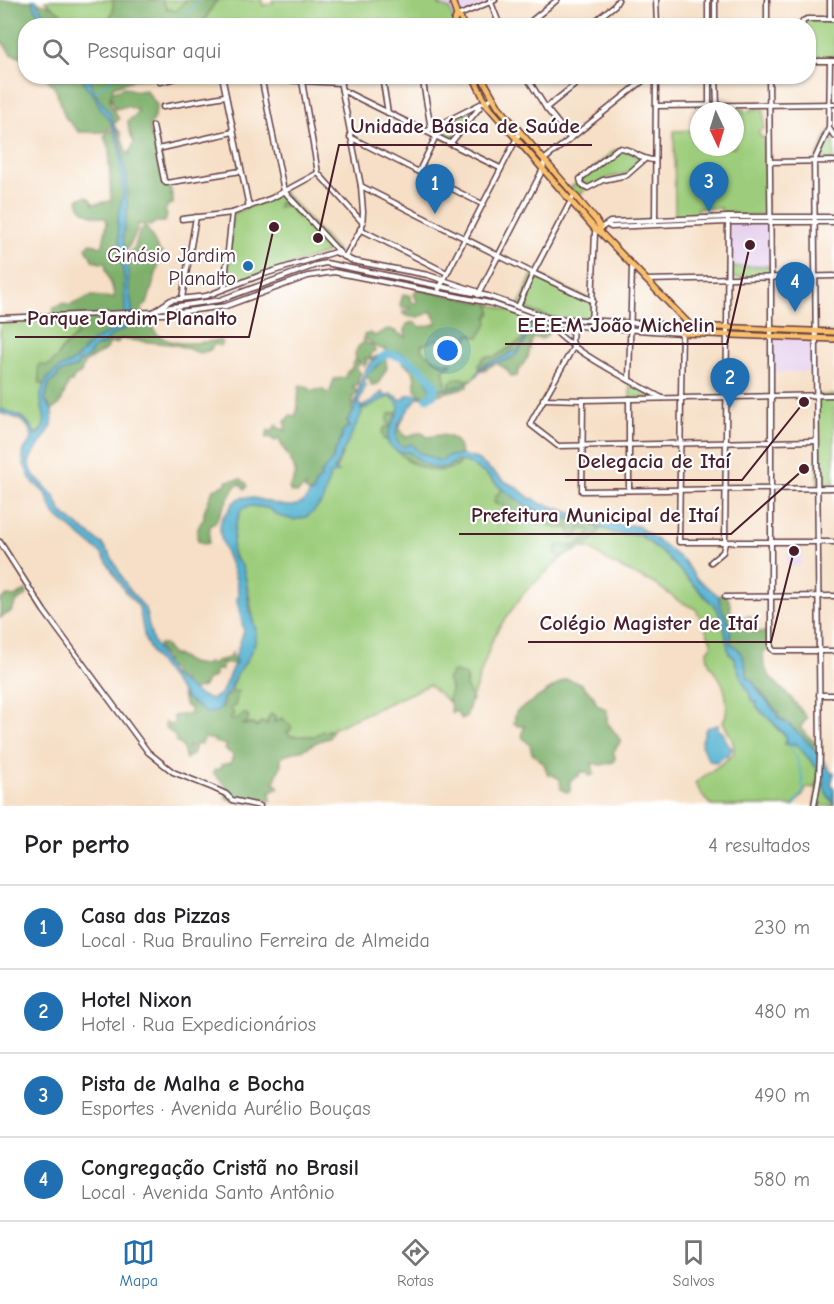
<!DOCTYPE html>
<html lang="pt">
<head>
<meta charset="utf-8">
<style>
	:root { --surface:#fff; --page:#f6f6f6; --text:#202124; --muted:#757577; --line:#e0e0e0; --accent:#1f6fb2 }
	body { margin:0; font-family:"Comic Neue",sans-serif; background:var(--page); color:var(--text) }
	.compass { position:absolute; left:690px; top:102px; width:54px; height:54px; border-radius:50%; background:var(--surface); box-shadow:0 2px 4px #0004; rotate:176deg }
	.you { position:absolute; left:448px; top:351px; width:21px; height:21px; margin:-15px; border:4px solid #fff; border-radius:50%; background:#1a73e8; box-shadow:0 0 0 9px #1a73e833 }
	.badge { display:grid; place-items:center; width:39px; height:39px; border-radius:50%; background:var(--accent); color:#fff; font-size:20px; font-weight:700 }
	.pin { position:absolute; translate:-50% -50px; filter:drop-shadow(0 2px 3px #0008) }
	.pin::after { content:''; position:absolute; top:32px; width:21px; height:18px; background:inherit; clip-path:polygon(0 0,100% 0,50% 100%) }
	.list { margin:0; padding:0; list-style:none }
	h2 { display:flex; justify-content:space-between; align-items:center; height:78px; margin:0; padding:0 24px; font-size:26px }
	h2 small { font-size:20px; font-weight:400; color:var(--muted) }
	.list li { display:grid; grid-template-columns:39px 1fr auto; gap:18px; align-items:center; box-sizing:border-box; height:84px; padding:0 24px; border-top:2px solid var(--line) }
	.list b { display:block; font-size:22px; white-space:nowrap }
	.list p { margin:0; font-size:20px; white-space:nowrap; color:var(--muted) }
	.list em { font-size:20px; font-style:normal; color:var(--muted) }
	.icon { flex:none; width:33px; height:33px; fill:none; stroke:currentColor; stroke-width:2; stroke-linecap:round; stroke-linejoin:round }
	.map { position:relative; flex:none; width:834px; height:806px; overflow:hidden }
	.search { position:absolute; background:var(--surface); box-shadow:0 2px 4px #0004; left:18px; right:18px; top:18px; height:66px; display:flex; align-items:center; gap:15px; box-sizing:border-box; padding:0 21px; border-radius:24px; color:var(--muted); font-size:22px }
	.sheet { height:414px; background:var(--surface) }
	nav { display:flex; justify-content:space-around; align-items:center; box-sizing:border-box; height:84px; border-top:2px solid var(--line); background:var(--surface); font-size:16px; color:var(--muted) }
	nav a { display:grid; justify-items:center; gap:3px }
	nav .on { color:var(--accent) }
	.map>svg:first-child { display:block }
	.built { fill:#e7d2ef }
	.green { fill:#9dcd7c; stroke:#747654; stroke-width:1.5 }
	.forest { fill:#7eb06c; stroke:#64684c; stroke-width:1.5 }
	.water { fill:#52b2d1; stroke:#4e687e; stroke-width:1.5 }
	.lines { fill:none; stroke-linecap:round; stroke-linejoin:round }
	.stream { stroke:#52b2d1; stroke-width:1.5 }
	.river { stroke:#52b2d1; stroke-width:8 }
	.minor-casing { stroke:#643c42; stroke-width:7 }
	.major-casing { stroke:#643c42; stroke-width:8 }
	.minor { stroke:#fff; stroke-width:4 }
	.major { stroke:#f8bf6c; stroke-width:5 }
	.poi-dot { fill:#1f6fb2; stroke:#fff; stroke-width:2 }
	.labels { text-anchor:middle; stroke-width:4.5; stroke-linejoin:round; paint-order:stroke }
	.poi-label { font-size:20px; fill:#4a1f2b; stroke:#fff; text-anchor:end }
	.leader { fill:none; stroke:#4a1f2b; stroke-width:2 }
	.callout-dot { fill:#4a1f2b; stroke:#fff; stroke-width:2 }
	.callout-label { font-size:21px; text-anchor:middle; font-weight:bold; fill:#4a1f2b; stroke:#fff; stroke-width:4.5; stroke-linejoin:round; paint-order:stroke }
</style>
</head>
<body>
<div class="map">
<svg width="834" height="806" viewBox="0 0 834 806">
	<rect width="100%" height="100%" fill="#fff"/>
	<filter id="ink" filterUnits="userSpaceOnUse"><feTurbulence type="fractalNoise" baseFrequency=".0167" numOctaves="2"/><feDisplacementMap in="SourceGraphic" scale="12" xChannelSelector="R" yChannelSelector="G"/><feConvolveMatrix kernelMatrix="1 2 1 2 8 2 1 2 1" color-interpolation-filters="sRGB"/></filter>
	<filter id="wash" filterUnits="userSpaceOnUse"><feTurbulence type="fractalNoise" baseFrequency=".008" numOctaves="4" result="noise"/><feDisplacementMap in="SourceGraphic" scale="24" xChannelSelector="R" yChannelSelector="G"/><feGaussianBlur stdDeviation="1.35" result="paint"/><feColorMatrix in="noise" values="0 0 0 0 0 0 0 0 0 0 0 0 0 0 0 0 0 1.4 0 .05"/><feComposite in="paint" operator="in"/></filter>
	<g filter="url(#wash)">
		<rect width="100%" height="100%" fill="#f6dfc6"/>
		<g class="built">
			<polygon points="441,0 489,0 490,3 452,18 450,9 440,5"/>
			<polygon points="729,223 770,223 770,277 730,278"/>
			<polygon points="771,337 816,339 816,372 771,372"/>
			<polygon points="788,544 802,544 801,566 787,566"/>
		</g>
		<g class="green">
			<polygon points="45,0 215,0 129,26 70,25"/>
			<polygon points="218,0 262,0 263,6 273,3 272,0 441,0 439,5 450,9 455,25 202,26 213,5"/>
			<polygon points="804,19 834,19 834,61 809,61 808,26 802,26"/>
			<polygon points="481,106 449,141 429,130"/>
			<polygon points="728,109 744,109 744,112 750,112 750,109 764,109 764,129 759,130 760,137 764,137 766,215 732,216 732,212 727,212 727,216 722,216 721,208 697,208 697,217 675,218 674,131 699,130 699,147 735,147 735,111 728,111"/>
			<polygon points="829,131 834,139 834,160 815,161"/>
			<polygon points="625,149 642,159 627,174 611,177 587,188 577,197 570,188 615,150"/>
			<polygon points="284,192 337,251 331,251 225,288 233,214"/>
			<polygon points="770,266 770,277 730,278 730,267"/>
			<polygon points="533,273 593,301 591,321 552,318 518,307"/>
			<path d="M490,304l37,13 -5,11 1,12 -28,17 -7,-1 -9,9c3,16 -17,17 -29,17v7l-3,1 -4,-20 8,-7c-15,1 -19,-5 -30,-13v-5l14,-5h14l6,6 10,-2 4,-9 13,-4z"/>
			<path d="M54,318l17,12 11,-1 -7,10 -15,12 -3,7 -6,6 -12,6 1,14h5c-2,4 -4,10 -4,15 0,14 12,24 -5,35 -12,-16 -16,-19 -36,-25v-89z"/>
			<polygon points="630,383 658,397 630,398"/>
			<polygon points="834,395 834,487 818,487 817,396"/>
			<path d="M390,397l6,3 4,7 -2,5 -9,2 1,14 -3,12 23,23 48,3 2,-5c18,1 29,18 42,28l-8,12 3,4 4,-1c3,5 23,14 31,18l5,-1 32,7 2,10 6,-1 3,-8 11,1c-5,10 -17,21 -29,15l-4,12 3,1 -37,35 -24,33 -8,15 -20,57 -6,-12 1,-8 -4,-4h-5l-7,9v10l-2,3 1,7 -21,-18 -97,44v3l-4,-2 -2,3 -3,-1 -9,4h-24l-3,-4 4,-6 -4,-3 -20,-3v5l-4,-2 -6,4 -5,-3h-9l4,-6 -4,-4 -7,6h-4l-3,-3 4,-2 -2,-7 4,-2 3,-14 -7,-2 8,-20 8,-10 6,-44 -8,-41 -13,-24 3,-24 6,-17 4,-3 7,-1 16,2 11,8 17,2 10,-1 14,-13 10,-29 5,-4 26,-61 19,-11z"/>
			<path d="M600,528l14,5 26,2 27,22 50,52 7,16 5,29 4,2 8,21 16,26 3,8 11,8 7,11 8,6v6l13,4 20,24 -3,18 -9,-1 -4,8 -10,11h-81l-8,-8 -9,-15 38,-28c4,-11 -5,-23 -10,-33 6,-10 4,-28 -1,-39 -6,-14 -14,-13 -15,-31l4,-5v-6l-15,-32 -17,-8 -24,-17 -46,-22 -18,-13 -9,-1 16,-15z"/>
			<polygon points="819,780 834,804 834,806 814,806"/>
		</g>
		<g class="forest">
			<path d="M0,0c25,0 55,0 65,19l4,-3 16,7 1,2 -60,1 -1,33 -14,-5 -11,-15z"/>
			<polygon points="113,0 162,0 167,9 176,11 186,0 218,0 213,5 202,25 106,25 113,10"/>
			<path d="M46,77h127l-38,2 -22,8 -1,5 12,-5 12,4 10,-1 11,15 -4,16 -4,4 3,15 6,1 9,44 3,2 3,13v4l-5,1 -3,6 2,4 -2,7h-9l-6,4 -12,-2c0,13 -12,22 -15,35l12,-12 5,-17 5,-3c8,6 8,19 17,26l-15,51 -6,4 4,9h5l4,9 -1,3c14,21 46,13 68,11l2,3 -2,3 -7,-2 -4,6 -10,3 -23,-8 -57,-6 -3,4h-7l-5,7 -21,13 -3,10 -7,4 -2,5h-3l-9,22 -8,6 -7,-10 4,-16h-9l-2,-18 2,-2 6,2 5,-2 2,-3 4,-3c3,-10 17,-20 25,-29l-11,1 -16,-7 -2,-8 1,-8 10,-4 5,3 22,-10 23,2c1,-12 -9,-21 -9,-36l-4,1 -8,-2 -7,-13 5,-5 9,4 3,-2 4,-24 -2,-3c-12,-3 -25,-3 -27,-19l8,-3 5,3 2,5 18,-3 -2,-43 1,-7 -6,-14 5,-6 6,-3 5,4 6,20 3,2 5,-12 -5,-11 -1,-10 10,-8 -1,-3 -10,-4 -11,3 -2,-2 -3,-12c-3,10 3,16 8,24l-14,13h-26l-14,-15 -9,-27z"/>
			<polygon points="283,199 287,200 304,218 298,218 287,205 278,208 279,202"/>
			<path d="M417,289l73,15 1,8 -4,6 1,5 -9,14h-5l-2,-3 -3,1 -7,12 -7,-1 -6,-6h-14l-14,5v5c11,8 15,14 30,13v2l-8,5 4,19h3v-7c5,-5 13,-5 19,-1l-2,6 -34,9 -15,-1v-4l-3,-2c0,-13 1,-19 -12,-26l-1,-6 -15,-2 -2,2 2,11 -9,16 -7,1 -1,-6 -5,-2 -1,-5 11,-15 9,-3 3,-4 -11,-3 -8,-7h-5l1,-5 6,-2 5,3c17,-12 16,-6 31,2l-1,-9 2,-5 6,-2 8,5 14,-3 1,-3 -5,-10c-8,6 -19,9 -28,3v-3l8,-2 -1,-2 -8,1 -2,-3 3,-10h6l3,7 4,2 1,-3 -3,-7z"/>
			<path d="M529,310l23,8c-1,8 -2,17 -10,21l-7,-2 -3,2 -4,18 -10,14 -1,5 -5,1 -7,-9 -9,-5 -12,7h-4l-1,-5 5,-8h11l27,-17 -1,-8z"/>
			<path d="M364,342l8,3 3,6 -4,2 1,6 -7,-1 2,4 -3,4 -6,-6 1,5 -3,2 5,7 -2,2 -1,8 -6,3 5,4 -5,8 2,5 -3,3 3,5 -7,10 3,5 -8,5v5l-9,19v3l-13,16 1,3 -7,15 -2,1 -7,-4 1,-4 -9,7 -6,-1 -2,-4c17,-20 -7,-34 -10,-50l-4,3 -5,-4 -4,1 2,-8 4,2 4,-8 3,5h4l3,3 -1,-10 5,-7 5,1c6,-10 1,-20 5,-31l5,1c9,5 5,6 17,3l5,4 3,-1 4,-13 11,-1 2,-6 4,-3 5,-11 -1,-4 3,-7z"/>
			<path d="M398,412l6,4 -5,12 6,9c7,-2 16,-8 22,0 5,0 9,-2 14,-2 19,2 23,15 17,31 -23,10 -39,3 -58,-12 -5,-4 -10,-8 -13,-14l-4,-1 -1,-7 3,-5h5l-3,-6 2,-7z"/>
			<path d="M241,479l6,5v3l-2,2 -5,-5 -5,2 -20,37 -5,3 -1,17 -5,1 -6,-3c-2,-8 0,-16 6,-22v-7l9,-23 12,-4 2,-4z"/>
			<path d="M502,489l37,23 51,12 10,4c-6,17 -24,23 -39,30l-3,-1 -3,-7 3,-5 16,2 16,-13 1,-4 -11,-1 -3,8 -6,1 -2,-10c-14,0 -26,-7 -40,-5l-3,-5 -7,-1 -2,-4 -12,-4 -4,-5h-6l1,-8z"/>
			<polygon points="26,590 27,595 16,602 12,611 0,618 0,600 7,596 15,597"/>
			<path d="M725,594l4,6 2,11 8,9 11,-4 3,6v10h16v16l-6,5 1,14 7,11 21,21 15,19 -7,10 15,15 -1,8 -30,-30 -7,-5 1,-3c-7,-7 -24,-32 -31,-35 0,-12 -5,-30 -16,-34l-5,-28 -6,-9 -1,-11z"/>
			<polygon points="159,644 164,644 172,655 176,655 190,663 204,665 208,663 213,664 216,661 229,658 232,653 233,659 236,660 236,664 228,663 223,665 221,662 222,670 215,670 215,675 213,678 209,678 203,687 190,691 183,688 183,679 174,677 173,670 165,665 166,659 158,647"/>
			<path d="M455,672l11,3v11l6,12 -6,19 -4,2 -6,-8 -3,2 -2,-1 -1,-11 -2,-2c4,-11 5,-10 -1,-19l4,-7z"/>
			<polygon points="566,679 580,683 594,697 597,705 607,710 607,722 621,741 613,752 615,756 614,762 601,765 592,763 594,774 590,776 586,772 580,772 579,776 570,780 570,791 566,792 561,789 560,779 550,774 548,775 544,764 532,753 530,745 523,738 522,733 525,726 518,726 514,723 516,712 520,709"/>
			<path d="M234,691l4,1 -3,14 -4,2 3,7 -5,2 3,3 5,-1 6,-5h4l2,4h-2l1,3 -5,4 9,-1 5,3 4,-5 6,3 1,-7 3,-4 5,2 -2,6 8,-4 9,8v4l-4,2 3,4h24l9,-5 4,1 1,-2 4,2 -3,6c-11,2 -10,3 -19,8 -9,5 -20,6 -29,12v7l-7,17 5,6 -9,4 1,9 -6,-1 -10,2 -29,-3v-13l-13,-13 2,-3 5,-1 1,-4 10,-2 2,-8 -8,-6 2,-4 -13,-3v-3h-6l-3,-2 -5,8 -4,-1 -2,7 -5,-5 -1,3 5,5 -7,5 -4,-13 -6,-4 -1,-6 -10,-9 1,-5 5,3 4,-3 -2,-5 1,-1 16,-3v-5l-4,-2 -4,-11c16,9 22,25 41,12v-8z"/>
		</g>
		<g class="water">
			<polygon points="32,0 36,0 49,25 42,25"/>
			<path d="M83,77h6l3,11 19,27 10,29 6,37v29l-4,27 6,37 -1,9 5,30 -3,13 -18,9 -8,9 -10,4 -6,9 -10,6 -1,4 -18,6 -3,5 -7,6 -4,16 7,10v16l-21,31 -2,6 4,11 21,22 8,17 40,31 8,11 18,33 17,20 7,31 21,38c15,6 22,20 39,22l9,-5 13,-30h2v-3l-2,-1 10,-29 -7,-30c7,-24 -23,-58 -16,-80 1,-5 6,-7 8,-11 2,-3 3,-6 5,-8 19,-18 60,24 76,-9h3l3,-11 5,-3 -1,-4 13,-16v-3l9,-19v-5l4,-4 4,-1 -3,-7c14,-7 5,-50 34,-65 18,-9 26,1 40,12 9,7 13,11 14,22 13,1 29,-3 40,-12 3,-4 4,-9 8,-12 9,-5 22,-6 29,-14l6,1c6,-11 11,-20 15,-32 0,11 -14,37 -26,40 -7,2 -16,3 -23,7 -5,3 -5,7 -9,10 -11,9 -27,13 -40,13l-5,10 -8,-3 -5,1c-8,12 -32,36 -15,49l10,-3 7,9c8,0 15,8 23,8l6,-5 15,-1 14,4 27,22 12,6 15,12 2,-1 10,7 2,-1 26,9 23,2 14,8 30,3 46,35 12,17 23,18c-1,12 9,21 11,33 1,5 0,10 1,15 12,4 15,23 17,35h3l12,18 15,17 -1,3c18,9 45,38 54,56h3l-3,11 3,4v16c-4,-5 -9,-12 -10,-17 -2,-9 2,-2 -1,-10 -2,-5 -25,-31 -29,-34l-4,3 -3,-3 -3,2 2,-3v-6l-30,-30 1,-4 -4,-1 -12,-24 -8,-21 -4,-2 -5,-29 -7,-16 -50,-52 -27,-22 -26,-2 -27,-11 -42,-8 -19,-9 -24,-16 -15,-14 -20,-13 -10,-1 -11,6 -11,1 -12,-5 -14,-11h-11l-9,-7c-8,-20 24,-35 2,-48 -12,2 -17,8 -28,12v-3l8,-4 11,-10 2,4 7,-2 4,3 2,-1 2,4 5,-1 3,-4 8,-1 10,2 6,-5c-8,-21 -18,-36 -44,-37 -6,12 -17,15 -23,26l2,4 -8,20 3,2 1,7 -28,57 4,2 -8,3 -7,25 -9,11 -8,6 -12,3 -15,-4 -11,-8 -16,-2 -7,1 -4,3 -6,17 -3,24 1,5 9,10 3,9 5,35 6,20 -1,13 -8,17 -13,19 -3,11 -8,8 -2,10 -5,4 -10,1 -19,-14 -33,-42 -9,-17 -6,-33 -15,-17 -22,-36 -48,-40 -8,-20 -15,-14 -7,-16 -1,-6 1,-8 8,-11c-1,-18 -17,-22 -32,-26v-4c16,5 28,8 35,25h3c12,-12 4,-21 3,-34 -1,-8 3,-16 7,-22 7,-9 15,-11 24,-16 8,-4 11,-14 19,-19 10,-8 26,-12 34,-24l-1,-41 -6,-47v-14l5,-21 -3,-48 -10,-28 -9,-10 -6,-14 -9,-9z"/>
			<polygon points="718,725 718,730 724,733 725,740 732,749 727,757 725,756 717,762 709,761 701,745 706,728"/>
		</g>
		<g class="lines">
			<g class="stream">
				<polyline points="176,26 200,0"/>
				<polyline points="95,92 116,76"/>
				<path d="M791,745l1,8 5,4c0,10 8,18 5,28l2,3v3l-10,15"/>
			</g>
			<path class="river" d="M381,358l6,-4c19,1 37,15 48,31l-2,10 -6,3"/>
		</g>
	</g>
	<g filter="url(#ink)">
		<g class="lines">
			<defs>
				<g id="minor">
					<polyline points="490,0 500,26"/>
					<polyline points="656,0 657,26"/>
					<polyline points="708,0 708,26"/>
					<polyline points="715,0 715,26"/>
					<polyline points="767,0 767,26"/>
					<polyline points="830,0 830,19"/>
					<polyline points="457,16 495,0"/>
					<polyline points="525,26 557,0"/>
					<polyline points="589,26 615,5 618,0"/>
					<polyline points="802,26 803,21 807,19 834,19"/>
					<polyline points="808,61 834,61"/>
					<polyline points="830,61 829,128 834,136"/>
					<polyline points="222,76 249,207"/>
					<polyline points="261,76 284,191 340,253"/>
					<polyline points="339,76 361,186 363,212 362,227 345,257"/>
					<polyline points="382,76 388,113"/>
					<polyline points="422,76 431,129"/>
					<polyline points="526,76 546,108 570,138"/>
					<polyline points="709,76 709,105"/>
					<polyline points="716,76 717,105"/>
					<polyline points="769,76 771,277 771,648 774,651 834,651"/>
					<polyline points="261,79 341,83"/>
					<polyline points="302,81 318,173"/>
					<polyline points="160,82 184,76"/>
					<polyline points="342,90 500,168"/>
					<polyline points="656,106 834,104"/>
					<polyline points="163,107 225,96"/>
					<polyline points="546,108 586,76"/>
					<polyline points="153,126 164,180 166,183 241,171"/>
					<polyline points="427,131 492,98"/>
					<polyline points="350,137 482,204"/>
					<polyline points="450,144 480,107"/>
					<polyline points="158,149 233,132"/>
					<path d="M644,160l-17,15 -24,5 -15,8 -6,-3 -2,-6 38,-31c15,0 20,12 37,12"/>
					<polyline points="770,162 834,161"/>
					<polyline points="419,171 436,136"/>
					<polyline points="318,173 363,223"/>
					<polyline points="361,186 533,273 593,301"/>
					<polyline points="182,219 232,213 272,198 318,173"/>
					<polyline points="655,220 656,76"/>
					<polyline points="608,225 611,227 728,222 834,222"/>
					<polyline points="360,229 447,273"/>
					<polyline points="646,280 834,276"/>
					<polyline points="224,289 232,213"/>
					<polyline points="439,289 520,132"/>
					<polyline points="478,295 543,169 545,159 649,76"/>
					<polyline points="182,298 196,217"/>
					<polyline points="518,307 533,273 574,195"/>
					<polyline points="159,308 171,300 206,296 261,275 335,252 353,261 428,275 476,291"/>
					<polyline points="153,312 154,314 163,314 226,306 308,276 334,272 490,303 549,324 682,333"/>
					<polyline points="0,318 153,312 158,309 220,300 316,265 326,263 488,296 549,318 691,326"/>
					<path d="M549,323c13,23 87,61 113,75"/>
					<polyline points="573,326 572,341 574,346 531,422 531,425 558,446 816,441"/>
					<polyline points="682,326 679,542 834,542"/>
					<polyline points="591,328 595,232 610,222 728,217 834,217"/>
					<polyline points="629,380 632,267"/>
					<polyline points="543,399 583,400 834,395"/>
					<polyline points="629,399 629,490"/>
					<polyline points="583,400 582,491 834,488"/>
					<polyline points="0,542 44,611 148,752 173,772 213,788 226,794 232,800 260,806"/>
					<polyline points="711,562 723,552 725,543 728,217"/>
					<polyline points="725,597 834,596"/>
					<polyline points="819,695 834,695"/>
					<polyline points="814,806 819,777 820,754 814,161 829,128"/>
				</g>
				<g id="major">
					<polyline points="452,0 457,16 454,21 455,26"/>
					<polyline points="457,16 461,19 463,26"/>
					<polyline points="473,76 487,105 596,230 600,232 691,326 691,333"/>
					<polyline points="481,76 498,106 595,219 600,227 600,232"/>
					<polyline points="691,326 834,332"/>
					<polyline points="682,333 834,339"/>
				</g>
			</defs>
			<use href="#minor" class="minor-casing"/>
			<use href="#major" class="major-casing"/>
			<use href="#minor" class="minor"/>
			<use href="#major" class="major"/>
		</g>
	</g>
	<circle class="poi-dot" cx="248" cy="266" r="6"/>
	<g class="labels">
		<g class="poi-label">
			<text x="236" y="262">Ginásio Jardim<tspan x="236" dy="23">Planalto</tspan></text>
		</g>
	</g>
	<path class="leader" d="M318 238L339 145H592M274 227L249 337H15M750 245L727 344H505M804 402L742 480H565M804 469L731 534H459M794 551L771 642H528"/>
	<g class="callout-dot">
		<circle cx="318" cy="238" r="6"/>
		<circle cx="274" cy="227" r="6"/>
		<circle cx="750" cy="245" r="6"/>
		<circle cx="804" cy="402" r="6"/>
		<circle cx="804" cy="469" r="6"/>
		<circle cx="794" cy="551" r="6"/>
	</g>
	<g class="callout-label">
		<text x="465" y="133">Unidade Básica de Saúde</text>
		<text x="132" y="325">Parque Jardim Planalto</text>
		<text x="616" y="332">E.E.E.M João Michelin</text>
		<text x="654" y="468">Delegacia de Itaí</text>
		<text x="595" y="522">Prefeitura Municipal de Itaí</text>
		<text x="649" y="630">Colégio Magister de Itaí</text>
	</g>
</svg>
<svg class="compass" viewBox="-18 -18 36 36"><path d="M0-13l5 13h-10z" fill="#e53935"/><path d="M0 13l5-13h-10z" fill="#757577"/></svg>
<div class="you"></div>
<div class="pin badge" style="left:435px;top:214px">1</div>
<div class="pin badge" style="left:730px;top:408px">2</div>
<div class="pin badge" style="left:709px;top:212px">3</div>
<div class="pin badge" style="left:795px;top:312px">4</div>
<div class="search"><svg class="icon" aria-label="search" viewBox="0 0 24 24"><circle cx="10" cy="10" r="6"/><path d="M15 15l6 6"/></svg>Pesquisar aqui</div>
</div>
<section class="sheet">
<h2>Por perto<small>4 resultados</small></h2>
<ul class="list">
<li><span class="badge">1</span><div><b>Casa das Pizzas</b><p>Local · Rua Braulino Ferreira de Almeida</p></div><em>230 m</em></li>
<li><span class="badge">2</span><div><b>Hotel Nixon</b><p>Hotel · Rua Expedicionários</p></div><em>480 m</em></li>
<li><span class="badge">3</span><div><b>Pista de Malha e Bocha</b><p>Esportes · Avenida Aurélio Bouças</p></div><em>490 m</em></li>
<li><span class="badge">4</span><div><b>Congregação Cristã no Brasil</b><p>Local · Avenida Santo Antônio</p></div><em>580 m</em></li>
</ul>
</section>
<nav>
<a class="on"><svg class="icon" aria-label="map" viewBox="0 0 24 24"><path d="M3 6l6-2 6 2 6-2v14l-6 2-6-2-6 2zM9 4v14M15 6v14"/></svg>Mapa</a>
<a><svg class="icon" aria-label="directions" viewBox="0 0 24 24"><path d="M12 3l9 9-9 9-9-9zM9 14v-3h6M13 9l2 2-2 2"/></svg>Rotas</a>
<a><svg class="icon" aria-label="saved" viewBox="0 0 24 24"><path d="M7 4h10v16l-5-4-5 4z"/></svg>Salvos</a>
</nav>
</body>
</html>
